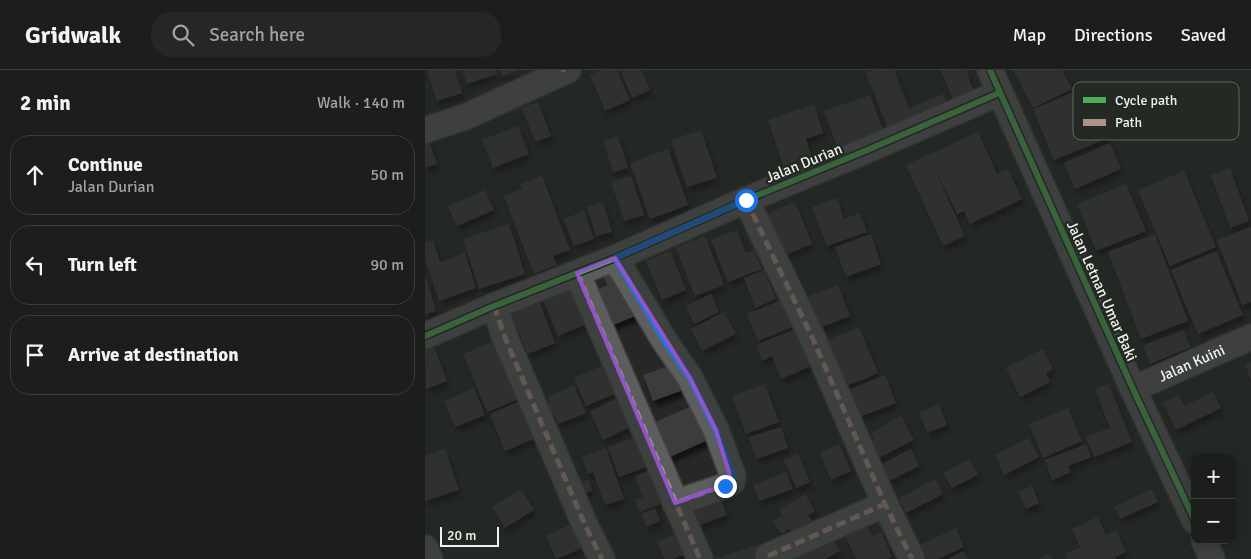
<!DOCTYPE html>
<html lang="en">
<head>
<meta charset="utf-8">
<style>
	:root { --surface:#1c1e1c; --page:#252725; --text:#f1f3f6; --muted:#a0a2a3; --line:#3a3c3b }
	body { margin:0; font-family:Signika,sans-serif; background:var(--page); color:var(--text) }
	.controls { position:absolute; right:15px; bottom:15px; display:grid; overflow:hidden; border-radius:10px; box-shadow:0 2px 12px #0003 }
	.controls button { width:45px; height:45px; display:grid; place-items:center; padding:0; border:0; border-bottom:1px solid var(--line); background:var(--surface); color:var(--text); font:25px sans-serif }
	.scale { position:absolute; left:15px; bottom:12px; width:59px; box-sizing:border-box; padding-left:5px; border:2px solid #eff3ef; border-top:0; font-size:14px; line-height:18px; white-space:nowrap; color:#eff3ef; -webkit-text-stroke:4px #242924; paint-order:stroke }
	.stop { position:absolute; width:15px; height:15px; margin:-11px; border:4px solid #1a73e8; border-radius:50%; background:#fff }
	.stop.end { background:#1a73e8; border-color:#fff; box-shadow:0 1px 5px #0008 }
	.list { margin:0; padding:0; list-style:none }
	h2 { display:flex; justify-content:space-between; align-items:center; height:65px; margin:0; padding:0 20px; font-size:21px }
	h2 small { font-size:16px; font-weight:400; color:var(--muted) }
	.list li { display:grid; grid-template-columns:32px 1fr auto; gap:15px; align-items:center; box-sizing:border-box; height:80px; margin:0 10px 10px; padding:0 10px; border:1px solid var(--line); border-radius:20px }
	.list b { display:block; font-size:19px; white-space:nowrap }
	.list p { margin:0; font-size:16px; white-space:nowrap; color:var(--muted) }
	.list em { font-size:16px; font-style:normal; color:var(--muted) }
	.icon { flex:none; width:28px; height:28px; fill:none; stroke:currentColor; stroke-width:2; stroke-linecap:round; stroke-linejoin:round }
	.map { position:relative; flex:none; width:826px; height:489px; overflow:hidden }
	header { display:flex; align-items:center; gap:30px; box-sizing:border-box; height:70px; padding:0 25px; background:var(--surface); border-bottom:1px solid var(--line) }
	header strong { font-size:24px }
	nav { display:flex; gap:28px; margin-inline-start:auto; font-size:18px }
	.search { width:350px; height:45px; background:var(--page); display:flex; align-items:center; gap:12px; box-sizing:border-box; padding:0 18px; border-radius:20px; color:var(--muted); font-size:19px }
	main { display:flex }
	aside { flex:1; background:var(--surface) }
	.map>svg:first-child { display:block }
	.building { fill:#3b3e3b; filter:url(#shadow) }
	.lines { fill:none; stroke-linecap:round; stroke-linejoin:round }
	.minor-casing { stroke:#424442; stroke-width:28 }
	.minor { stroke:#5c5e5e; stroke-width:25 }
	.quiet { stroke:#af9288; stroke-width:5; stroke-dasharray:10 5; stroke-linecap:butt }
	.cycleway-casing { stroke:#242924; stroke-width:9 }
	.cycleway { stroke:#51ab58; stroke-width:6 }
	.route { stroke:#1a73e8; stroke-width:6 }
	.marked { fill:none; stroke:#9254c9; stroke-width:4; stroke-linejoin:round }
	.labels { text-anchor:middle; stroke-width:5; stroke-linejoin:round; paint-order:stroke }
	.street-label { font-size:15px; fill:#eff3ef; stroke:#242924 }
	.key { fill:#242924; stroke:#616661; stroke-width:1 }
	.key-label { font-size:14px; fill:#eff3ef }
</style>
</head>
<body>
<header>
<strong>Gridwalk</strong>
<div class="search"><svg class="icon" aria-label="search" viewBox="0 0 24 24"><circle cx="10" cy="10" r="6"/><path d="M15 15l6 6"/></svg>Search here</div>
<nav><a>Map</a><a>Directions</a><a>Saved</a></nav>
</header>
<main>
<aside>
<h2>2 min<small>Walk · 140 m</small></h2>
<ul class="list">
<li><svg class="icon" aria-label="ahead" viewBox="0 0 24 24"><path d="M12 20V5M6 11l6-6 6 6"/></svg><div><b>Continue</b><p>Jalan Durian</p></div><em>50 m</em></li>
<li><svg class="icon" aria-label="left" viewBox="0 0 24 24"><path d="M17 20v-9H6M10 6l-5 5 5 5"/></svg><div><b>Turn left</b></div><em>90 m</em></li>
<li><svg class="icon" aria-label="arrive" viewBox="0 0 24 24"><path d="M6 21V4h12l-3 4 3 4H6"/></svg><div><b>Arrive at destination</b></div></li>
</ul>
</aside>
<div class="map">
<svg width="826" height="489" viewBox="0 0 826 489">
	<defs>
		<filter id="shadow"><feDropShadow dx="3" dy="5.5" stdDeviation="2.5" flood-color="#0009"/></filter>
	</defs>
	<rect width="100%" height="100%" fill="#252825"/>
	<g class="building">
		<polygon points="2,0 30,0 37,23 12,31"/>
		<polygon points="37,0 71,0 72,4 42,14"/>
		<polygon points="75,0 94,0 77,6"/>
		<polygon points="177,0 192,0 205,30 180,41 165,5"/>
		<polygon points="195,0 216,0 225,20 207,28"/>
		<polygon points="449,0 469,0 484,38 518,24 525,41 465,64 441,3"/>
		<polygon points="516,0 541,0 549,22 528,30"/>
		<polygon points="588,0 637,0 647,19 608,38"/>
		<polygon points="663,16 685,67 629,90 608,39"/>
		<polygon points="445,25 459,63 413,79 399,41"/>
		<polygon points="113,32 126,66 110,72 97,38"/>
		<polygon points="389,34 398,63 381,69 387,88 359,98 343,50"/>
		<polygon points="93,56 104,84 68,98 57,70"/>
		<polygon points="276,60 292,108 262,117 246,70"/>
		<polygon points="553,62 572,104 583,99 597,129 545,154 539,141 532,144 504,87 540,166 518,176 481,95"/>
		<polygon points="193,66 203,98 188,102 178,71"/>
		<polygon points="3,69 12,94 0,98 0,70"/>
		<polygon points="685,73 696,99 650,119 639,93"/>
		<polygon points="243,79 263,135 225,149 205,93"/>
		<polygon points="805,98 824,151 805,158 786,105"/>
		<polygon points="759,101 791,177 745,196 713,120"/>
		<polygon points="117,106 145,180 128,186 132,195 109,204 79,126 97,119 95,114"/>
		<polygon points="206,106 219,145 199,151 186,112"/>
		<polygon points="701,114 721,161 671,181 652,134"/>
		<polygon points="60,120 69,140 32,156 23,136"/>
		<polygon points="412,128 419,149 435,143 442,162 402,176 387,137"/>
		<polygon points="178,132 187,162 171,166 162,137"/>
		<polygon points="370,132 387,174 357,186 341,144"/>
		<polygon points="159,141 169,169 149,176 139,149"/>
		<polygon points="84,154 100,204 54,219 38,169"/>
		<polygon points="826,157 826,232 817,235 792,170"/>
		<polygon points="312,160 321,183 329,180 337,199 303,212 286,170"/>
		<polygon points="446,164 456,194 421,207 410,177"/>
		<polygon points="730,164 763,251 716,269 683,182"/>
		<polygon points="280,166 299,215 270,226 251,177"/>
		<polygon points="8,170 15,192 40,183 51,218 14,231 0,189 0,173"/>
		<polygon points="245,181 261,220 237,230 221,191"/>
		<polygon points="791,181 818,245 773,264 746,200"/>
		<polygon points="194,200 217,243 186,256 172,220 182,215 178,206"/>
		<polygon points="339,200 351,229 330,238 319,208"/>
		<polygon points="0,205 11,241 0,244"/>
		<polygon points="147,212 164,253 133,266 116,224"/>
		<polygon points="413,215 425,246 394,258 381,227"/>
		<polygon points="286,224 294,242 269,254 261,236"/>
		<polygon points="364,227 375,254 333,271 322,244"/>
		<polygon points="113,229 130,273 103,284 85,240"/>
		<polygon points="299,242 311,264 277,281 266,259"/>
		<polygon points="375,257 382,272 376,274 386,296 356,309 347,286 337,291 331,275"/>
		<polygon points="434,257 453,303 417,318 398,272"/>
		<polygon points="758,260 766,277 725,294 718,276"/>
		<polygon points="72,270 96,328 62,342 38,284"/>
		<polygon points="9,277 22,311 1,319 0,280"/>
		<polygon points="618,279 628,299 621,303 625,312 595,327 581,298"/>
		<polygon points="826,292 826,310 820,294"/>
		<polygon points="249,294 258,320 228,331 218,305"/>
		<polygon points="177,296 189,324 161,336 149,308"/>
		<polygon points="460,305 471,333 432,348 421,321"/>
		<polygon points="340,314 354,352 321,364 307,326"/>
		<polygon points="684,314 707,372 669,387 661,367 685,358 670,319"/>
		<polygon points="149,315 161,343 133,354 129,344 119,348 115,338 125,334 122,327"/>
		<polygon points="49,318 60,345 30,357 19,331"/>
		<polygon points="788,322 796,338 751,360 738,333 754,325 759,336"/>
		<polygon points="195,327 208,356 178,370 165,341"/>
		<polygon points="93,332 109,369 80,381 65,344"/>
		<polygon points="272,334 287,368 245,387 230,352"/>
		<polygon points="514,335 522,355 502,363 494,342"/>
		<polygon points="643,338 657,371 618,388 604,354"/>
		<polygon points="476,346 489,370 448,391 439,374 449,369 446,363"/>
		<polygon points="356,357 363,378 331,389 324,367"/>
		<polygon points="217,365 227,395 194,407 183,377"/>
		<polygon points="604,368 614,387 579,405 570,385"/>
		<polygon points="414,374 426,401 406,410 395,383"/>
		<polygon points="661,374 666,387 643,396 646,402 627,410 620,390"/>
		<polygon points="181,378 199,429 180,435 168,402 163,404 157,387"/>
		<polygon points="20,379 34,420 0,431 0,386"/>
		<polygon points="486,379 494,396 464,411 455,395"/>
		<polygon points="373,384 385,412 371,418 359,390"/>
		<polygon points="544,389 553,405 527,418 518,403"/>
		<polygon points="230,398 243,431 215,442 210,430 218,427 210,406"/>
		<polygon points="361,402 368,419 334,431 328,415"/>
		<polygon points="510,409 518,424 481,443 474,428"/>
		<polygon points="164,410 167,421 154,425 150,414"/>
		<polygon points="607,416 614,433 601,439 593,422"/>
		<polygon points="96,419 109,440 80,458 67,437"/>
		<polygon points="727,419 733,432 695,449 689,437"/>
		<polygon points="380,424 390,441 383,445 391,457 371,469 365,459 356,464 348,451 357,445 354,440"/>
		<polygon points="295,427 302,445 273,456 266,438"/>
		<polygon points="230,438 235,451 221,457 216,444"/>
		<polygon points="673,447 681,465 691,460 701,482 690,487 691,489 642,489 640,484 655,477 647,459"/>
		<polygon points="440,452 447,466 456,462 467,487 463,489 431,489 419,463"/>
		<polygon points="149,453 160,477 131,489 121,466"/>
		<polygon points="531,458 539,477 513,489 502,489 495,475"/>
		<polygon points="254,463 262,484 247,489 239,489 232,472"/>
		<polygon points="404,463 415,481 400,489 370,489 367,484"/>
		<polygon points="334,474 339,489 289,489"/>
		<polygon points="539,481 543,489 523,489"/>
		<polygon points="626,484 628,489 613,489"/>
	</g>
	<g class="lines">
		<defs>
			<g id="minor">
				<polyline points="565,0 708,319 770,451"/>
				<polyline points="0,60 40,47 143,0"/>
				<polyline points="321,130 388,269 460,434 487,489"/>
				<polyline points="190,188 239,270 265,308 291,360 308,406 307,412 300,416 250,433"/>
				<polyline points="152,203 275,489"/>
				<polyline points="69,236 81,270 160,455 177,489"/>
				<polyline points="0,266 69,236 190,188 321,130 440,81 574,23"/>
				<path id="s1" d="M708,319l118,-52"/>
				<polyline points="779,470 787,489"/>
				<polyline points="0,478 5,489"/>
				<polyline points="343,486 460,434"/>
			</g>
		</defs>
		<use href="#minor" class="minor-casing"/>
		<use href="#minor" class="minor"/>
		<g class="quiet">
			<polyline points="138,0 139,2"/>
			<polyline points="321,130 388,269 460,434 487,489"/>
			<polyline points="190,188 239,270 265,308 291,360 308,406 307,412 300,416 250,433"/>
			<polyline points="152,203 275,489"/>
			<polyline points="69,236 81,270 160,455 177,489"/>
			<polyline points="343,486 460,434"/>
		</g>
		<defs>
			<g id="cycleway">
				<polyline points="565,0 708,319 770,451"/>
				<polyline points="0,266 69,236 190,188 321,130 440,81 574,23"/>
			</g>
		</defs>
		<use href="#cycleway" class="cycleway-casing"/>
		<use href="#cycleway" class="cycleway"/>
	</g>
	<g class="lines">
		<polyline class="route" points="300,416 307,412 308,406 291,360 265,308 239,270 190,188 321,130"/>
	</g>
	<path d="M0 0H826V489H0ZM190,188l75,120 26,52 16,52 -57,21 -98,-230z" fill="#252825" fill-opacity=".55" fill-rule="evenodd"/>
	<path class="marked" d="M190,188l75,120 26,52 16,52 -57,21 -98,-230z"/>
	<g class="labels">
		<g class="street-label">
			<text transform="translate(379 93) rotate(-22)" y="5">Jalan Durian</text>
			<text transform="translate(677 221) rotate(66)" y="5">Jalan Letnan Umar Baki</text>
			<text dy="5" stroke="none"><textPath href="#s1" startOffset="64">Jalan Kuini</textPath></text>
		</g>
	</g>
	<rect x="648" y="12" width="166" height="58" rx="8" class="key"/>
	<rect x="658" y="27" width="23" height="6" fill="#51ab58"/>
	<rect x="658" y="49" width="23" height="7" fill="#af9288"/>
	<g class="key-label">
		<text x="690" y="35">Cycle path</text>
		<text x="690" y="57">Path</text>
	</g>
</svg>
<div class="controls">
<button>+</button>
<button>−</button>
</div>
<div class="scale">20 m</div>
<div class="stop" style="left:321px;top:130px"></div>
<div class="stop end" style="left:300px;top:416px"></div>
</div>
</main>
</body>
</html>
